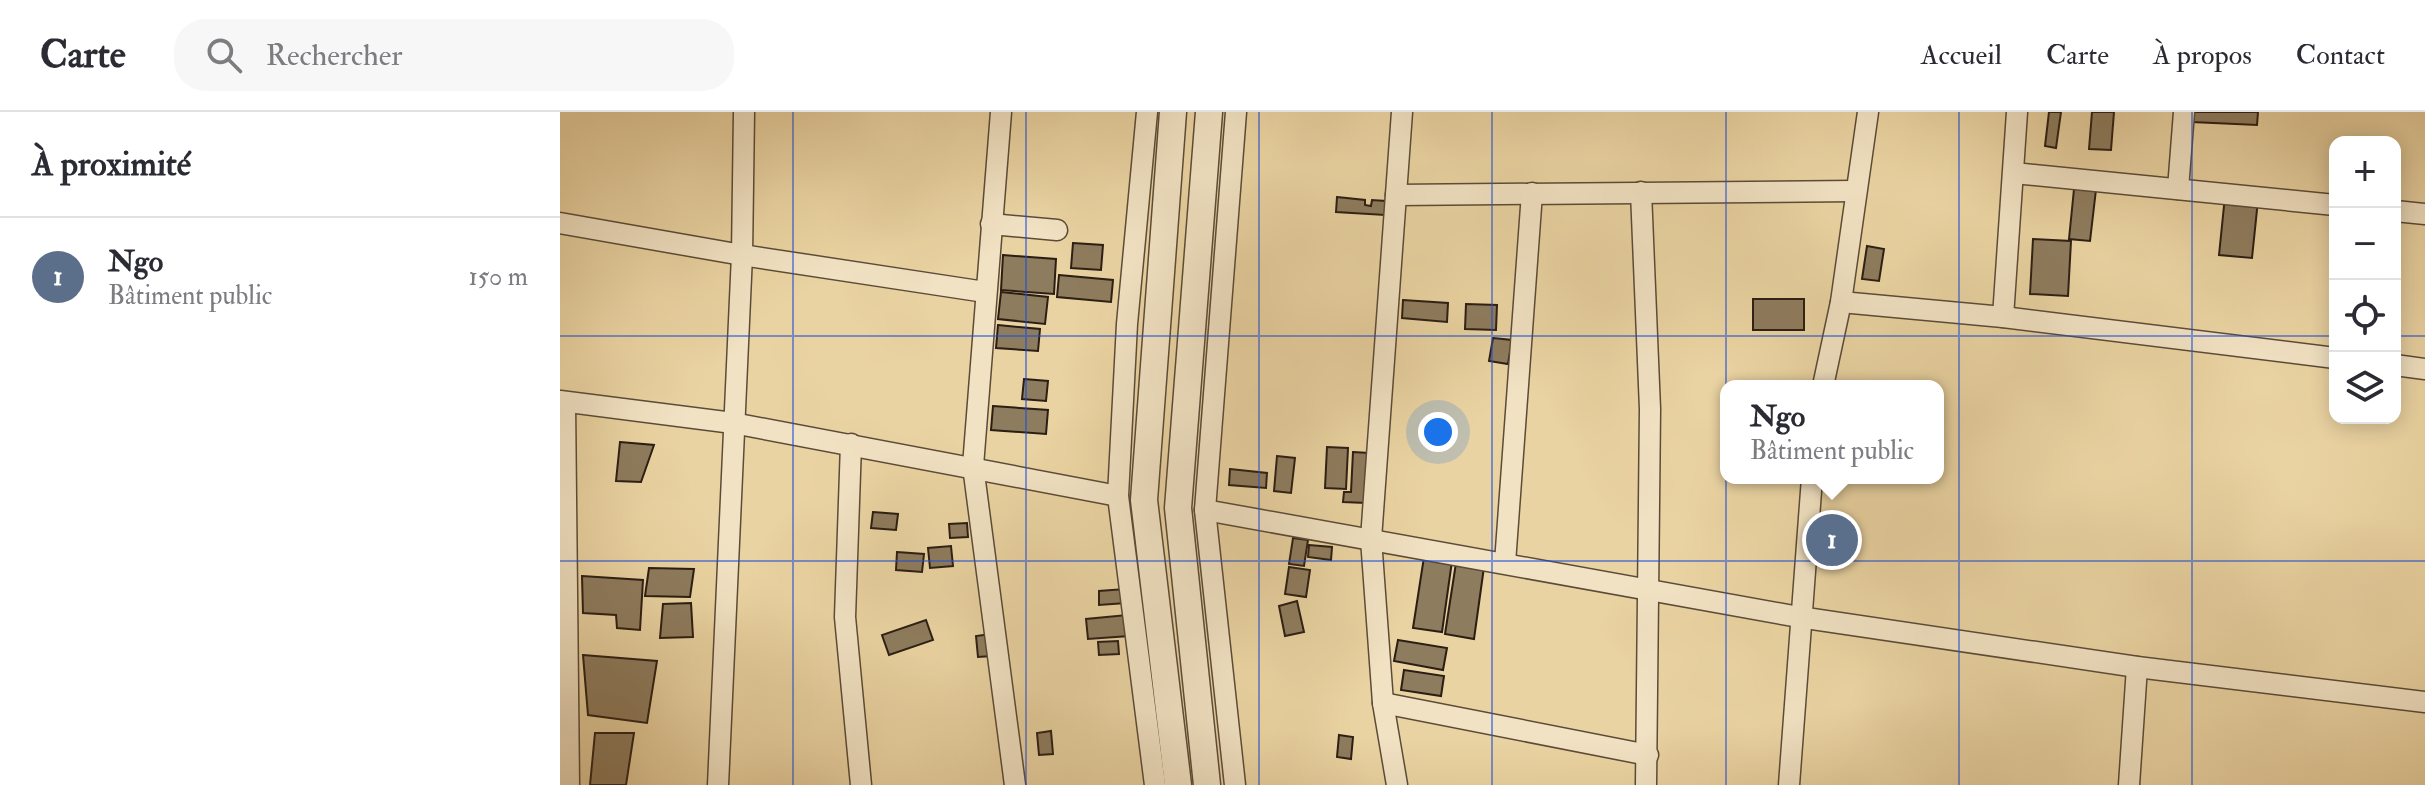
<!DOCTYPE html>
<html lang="fr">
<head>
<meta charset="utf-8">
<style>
	:root { --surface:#fff; --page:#f7f7f7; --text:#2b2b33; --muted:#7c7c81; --line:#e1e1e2; --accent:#8f2418 }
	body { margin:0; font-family:"IM FELL Double Pica",serif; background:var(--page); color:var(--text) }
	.controls { position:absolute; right:24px; top:24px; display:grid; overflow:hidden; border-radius:16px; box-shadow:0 4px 20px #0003 }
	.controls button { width:72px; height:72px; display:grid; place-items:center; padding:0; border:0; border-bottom:2px solid var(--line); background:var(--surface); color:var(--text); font:40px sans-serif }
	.you { position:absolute; left:878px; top:320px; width:28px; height:28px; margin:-20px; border:6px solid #fff; border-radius:50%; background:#1a73e8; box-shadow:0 0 0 12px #1a73e833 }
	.badge { display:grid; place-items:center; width:52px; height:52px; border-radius:50%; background:var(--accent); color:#fff; font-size:26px; font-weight:700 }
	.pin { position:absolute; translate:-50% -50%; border:4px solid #fff; box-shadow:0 2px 8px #0006 }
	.popup { position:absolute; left:1160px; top:268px; width:224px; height:104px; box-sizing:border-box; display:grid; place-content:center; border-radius:16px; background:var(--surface); filter:drop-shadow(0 2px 6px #0005); font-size:26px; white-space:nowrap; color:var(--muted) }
	.popup b { font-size:30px; color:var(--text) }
	.popup::after { content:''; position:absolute; left:50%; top:100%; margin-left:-16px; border:16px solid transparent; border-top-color:var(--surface) }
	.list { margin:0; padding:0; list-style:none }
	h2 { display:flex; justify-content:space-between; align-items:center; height:104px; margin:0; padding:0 32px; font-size:34px }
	h2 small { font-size:26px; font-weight:400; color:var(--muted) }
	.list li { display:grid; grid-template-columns:52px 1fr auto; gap:24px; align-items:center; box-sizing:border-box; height:120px; padding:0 32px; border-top:2px solid var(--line) }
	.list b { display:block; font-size:30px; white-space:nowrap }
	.list p { margin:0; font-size:26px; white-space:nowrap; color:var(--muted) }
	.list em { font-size:26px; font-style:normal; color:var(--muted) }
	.icon { flex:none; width:44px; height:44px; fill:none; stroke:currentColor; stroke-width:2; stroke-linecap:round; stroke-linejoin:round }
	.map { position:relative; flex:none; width:1865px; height:673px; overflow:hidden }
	header { display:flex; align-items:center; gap:48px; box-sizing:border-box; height:112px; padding:0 40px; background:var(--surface); border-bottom:2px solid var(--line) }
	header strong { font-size:38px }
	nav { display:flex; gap:44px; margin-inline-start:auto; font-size:28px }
	.search { width:560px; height:72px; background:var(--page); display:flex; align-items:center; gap:20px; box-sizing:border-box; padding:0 28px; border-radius:32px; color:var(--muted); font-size:30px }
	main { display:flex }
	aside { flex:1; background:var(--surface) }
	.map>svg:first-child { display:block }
	.building { fill:#8e7c5e; stroke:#2b1e14; stroke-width:2 }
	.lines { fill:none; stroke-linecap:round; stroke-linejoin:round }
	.minor-casing { stroke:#5b4b38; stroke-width:23 }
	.tertiary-casing { stroke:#5b4b38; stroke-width:29 }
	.minor { stroke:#f1e2c3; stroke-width:20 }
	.tertiary { stroke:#f1e2c3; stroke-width:26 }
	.grid { fill:none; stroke:#1d4ed8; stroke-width:2; stroke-opacity:0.55 }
</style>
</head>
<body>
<header>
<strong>Carte</strong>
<div class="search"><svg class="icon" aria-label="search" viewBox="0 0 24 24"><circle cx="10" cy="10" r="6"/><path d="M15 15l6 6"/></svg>Rechercher</div>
<nav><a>Accueil</a><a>Carte</a><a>À propos</a><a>Contact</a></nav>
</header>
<main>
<aside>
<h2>À proximité<small></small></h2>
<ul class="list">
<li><span class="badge" style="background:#5c6f8a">1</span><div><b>Ngo</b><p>Bâtiment public</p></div><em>150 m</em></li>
</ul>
</aside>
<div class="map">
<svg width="1865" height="673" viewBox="0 0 1865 673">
	<rect width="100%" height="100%" fill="#ead3a2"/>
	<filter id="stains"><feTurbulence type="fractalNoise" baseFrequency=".0025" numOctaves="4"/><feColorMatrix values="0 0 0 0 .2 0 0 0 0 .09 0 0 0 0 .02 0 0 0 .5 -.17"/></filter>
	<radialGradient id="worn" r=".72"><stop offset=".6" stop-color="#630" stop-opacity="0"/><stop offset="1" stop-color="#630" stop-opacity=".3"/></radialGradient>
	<g class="building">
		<polygon points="1489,0 1501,0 1496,36 1485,34"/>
		<polygon points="1532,0 1554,0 1551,38 1529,37"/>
		<polygon points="1633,0 1698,0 1697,13 1632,10"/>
		<polygon points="1515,67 1537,69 1530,129 1509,127"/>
		<polygon points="1665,84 1698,88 1692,146 1659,143"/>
		<polygon points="777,85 805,88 805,93 811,94 812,88 826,89 825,103 776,100"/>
		<polygon points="1473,127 1511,129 1508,184 1470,182"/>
		<polygon points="513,131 543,133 541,158 511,156"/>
		<polygon points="1307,134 1324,137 1319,169 1302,167"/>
		<polygon points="443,143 496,147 494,182 441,178"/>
		<polygon points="499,163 553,168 551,190 497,185"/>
		<polygon points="441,180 488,185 485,212 438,207"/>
		<rect x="1193" y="187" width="51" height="31"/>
		<polygon points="843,188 888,191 887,210 842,206"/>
		<polygon points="906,192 937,193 936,218 905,217"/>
		<polygon points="438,213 480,217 478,239 436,236"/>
		<polygon points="933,226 952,228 948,252 929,249"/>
		<polygon points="464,267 488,269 486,289 462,287"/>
		<polygon points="433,294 488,298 486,322 431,318"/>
		<polygon points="60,330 94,333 81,370 56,369"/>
		<polygon points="767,335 788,336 786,377 765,376"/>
		<polygon points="793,340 809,341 806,391 783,390 784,380 791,380"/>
		<polygon points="717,344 735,346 731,381 714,379"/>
		<polygon points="670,357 707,361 706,376 669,373"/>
		<polygon points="313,400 338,402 336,418 311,416"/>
		<polygon points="407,411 408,425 390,426 389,412"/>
		<polygon points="733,426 748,428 744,454 729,452"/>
		<polygon points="749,433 772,435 771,448 748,445"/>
		<polygon points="391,434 393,454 370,456 368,436"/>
		<polygon points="337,440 364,442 362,460 336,458"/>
		<polygon points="864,445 892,449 882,520 853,516"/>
		<polygon points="896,451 924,455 914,527 885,522"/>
		<polygon points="729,455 750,458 746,485 725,482"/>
		<polygon points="89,456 134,457 130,485 85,484"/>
		<polygon points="22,464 83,468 80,518 57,516 56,503 23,501"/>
		<polygon points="565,477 566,491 539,493 539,479"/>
		<polygon points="737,489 744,520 725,524 719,494"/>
		<polygon points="131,491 133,525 100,526 103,492"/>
		<polygon points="567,503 569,524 528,527 526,507"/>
		<polygon points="366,508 373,528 329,543 322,523"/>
		<polygon points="431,522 432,544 418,545 416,524"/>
		<polygon points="838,528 887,536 883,558 834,549"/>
		<polygon points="558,529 559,542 539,543 538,530"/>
		<polygon points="23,543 97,549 87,611 28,603"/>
		<polygon points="844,558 884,564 881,584 841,578"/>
		<polygon points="491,619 493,642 479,643 477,621"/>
		<polygon points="35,621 74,621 66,673 30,673"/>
		<polygon points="779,623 793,625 791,647 777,645"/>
	</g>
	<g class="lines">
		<defs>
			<g id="minor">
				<polyline points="441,0 413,354 455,673"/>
				<polyline points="587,0 567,212 558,384 595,673"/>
				<polyline points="1454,61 1775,93"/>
				<polyline points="1618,77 1624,0"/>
				<polyline points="1081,80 1090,297 1086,673"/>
				<polyline points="836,83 1295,79"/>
				<polyline points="1835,99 1865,102"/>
				<polyline points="0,111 182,143 425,180"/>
				<polyline points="431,112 497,118"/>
				<polyline points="1281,190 1443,205 1775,246"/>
				<polyline points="1443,205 1457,0"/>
				<polyline points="1835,253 1865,257"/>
				<polyline points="1263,274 1281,190 1308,0"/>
				<polyline points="0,289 173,311 558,384"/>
				<polyline points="5,290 9,673"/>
				<polyline points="291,332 285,505 301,673"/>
				<polyline points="645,398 1239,505 1577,555 1865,590"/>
				<polyline points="945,451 972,81"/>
				<polyline points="823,591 1088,643"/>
				<polyline points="158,673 182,143 184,0"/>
				<polyline points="675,673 645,398 676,0"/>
				<polyline points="837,673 823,591 811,427 842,0"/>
				<polyline points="1229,673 1252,366"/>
				<polyline points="1569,673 1577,555"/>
			</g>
			<g id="tertiary">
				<polyline points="613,0 584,388 618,673"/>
				<polyline points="647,673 618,396 649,0"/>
			</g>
		</defs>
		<use href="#minor" class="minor-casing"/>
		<use href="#tertiary" class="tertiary-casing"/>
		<use href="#minor" class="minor"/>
		<use href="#tertiary" class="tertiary"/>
	</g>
	<path class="grid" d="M233,0v673M466,0v673M699,0v673M932,0v673M1166,0v673M1399,0v673M1632,0v673M0,224h1775M1835,224h30M0,449h1865"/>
	<rect width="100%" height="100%" filter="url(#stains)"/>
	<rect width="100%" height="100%" fill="url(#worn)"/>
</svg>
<div class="controls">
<button>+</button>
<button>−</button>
<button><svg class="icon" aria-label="locate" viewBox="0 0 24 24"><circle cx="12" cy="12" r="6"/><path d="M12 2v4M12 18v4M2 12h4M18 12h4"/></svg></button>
<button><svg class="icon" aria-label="layers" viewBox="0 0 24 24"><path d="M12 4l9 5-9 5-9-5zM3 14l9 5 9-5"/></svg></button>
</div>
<div class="you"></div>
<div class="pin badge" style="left:1272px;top:428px;background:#5c6f8a">1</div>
<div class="popup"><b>Ngo</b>Bâtiment public</div>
</div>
</main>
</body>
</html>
